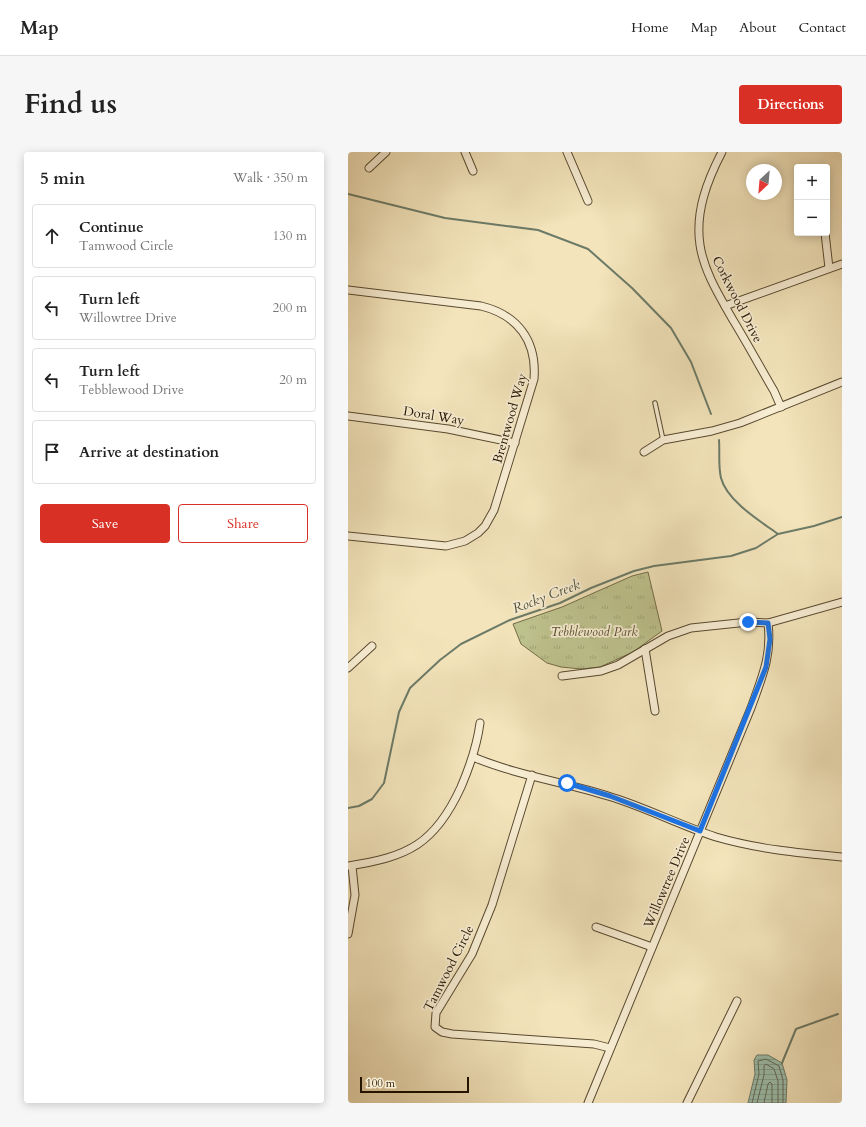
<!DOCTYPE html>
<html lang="en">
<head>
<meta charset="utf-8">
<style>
	:root { --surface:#fff; --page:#f6f6f6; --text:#222; --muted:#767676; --line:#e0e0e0; --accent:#d93025 }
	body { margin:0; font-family:Cardo,serif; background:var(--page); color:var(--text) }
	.controls { position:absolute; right:12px; top:12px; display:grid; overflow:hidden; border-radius:4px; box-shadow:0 2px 10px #0003 }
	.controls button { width:36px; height:36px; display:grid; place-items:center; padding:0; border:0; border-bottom:1px solid var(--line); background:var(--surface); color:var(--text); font:20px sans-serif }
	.compass { position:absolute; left:398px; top:12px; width:36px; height:36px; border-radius:50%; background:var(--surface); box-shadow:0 2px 10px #0003; rotate:206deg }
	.scale { position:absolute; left:12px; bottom:10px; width:109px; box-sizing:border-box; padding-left:4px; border:2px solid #251500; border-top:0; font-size:11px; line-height:14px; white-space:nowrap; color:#251500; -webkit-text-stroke:3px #f7edd3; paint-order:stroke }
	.stop { position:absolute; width:12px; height:12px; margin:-9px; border:3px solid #1a73e8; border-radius:50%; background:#fff }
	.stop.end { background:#1a73e8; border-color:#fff; box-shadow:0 1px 4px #0008 }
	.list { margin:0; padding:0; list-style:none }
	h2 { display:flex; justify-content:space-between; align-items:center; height:52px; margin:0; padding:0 16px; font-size:17px }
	h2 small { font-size:13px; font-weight:400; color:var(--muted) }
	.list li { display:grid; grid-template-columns:26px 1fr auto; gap:12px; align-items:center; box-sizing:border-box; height:64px; margin:0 8px 8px; padding:0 8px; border:1px solid var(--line); border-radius:4px }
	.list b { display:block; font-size:15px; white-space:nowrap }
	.list p { margin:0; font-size:13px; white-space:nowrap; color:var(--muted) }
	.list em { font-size:13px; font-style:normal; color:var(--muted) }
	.actions { display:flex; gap:8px; padding:12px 16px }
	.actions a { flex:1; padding:9px 0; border:1px solid var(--accent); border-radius:4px; text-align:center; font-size:14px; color:var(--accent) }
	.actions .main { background:var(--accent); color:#fff }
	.icon { flex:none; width:22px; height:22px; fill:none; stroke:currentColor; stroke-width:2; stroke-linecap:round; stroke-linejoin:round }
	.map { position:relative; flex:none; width:494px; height:951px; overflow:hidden; border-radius:4px }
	header { display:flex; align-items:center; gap:24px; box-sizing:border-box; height:56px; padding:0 20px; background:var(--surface); border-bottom:1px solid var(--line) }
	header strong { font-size:19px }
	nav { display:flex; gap:22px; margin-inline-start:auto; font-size:14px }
	.intro { display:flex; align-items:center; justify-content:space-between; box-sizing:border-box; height:96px; padding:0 24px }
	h1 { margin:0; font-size:28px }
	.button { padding:10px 18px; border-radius:4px; background:var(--accent); color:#fff; font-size:14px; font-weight:700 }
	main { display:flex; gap:24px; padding:0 24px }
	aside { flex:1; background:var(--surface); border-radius:4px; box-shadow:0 2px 10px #0003 }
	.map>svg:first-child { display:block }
	.park { fill:url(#park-tufts); stroke:#726c47 }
	.water { fill:url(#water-rules); stroke:#6c7b68 }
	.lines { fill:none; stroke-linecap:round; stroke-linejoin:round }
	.shore { stroke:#606a56; stroke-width:1 }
	.stream { stroke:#6c7b68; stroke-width:2 }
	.service-casing { stroke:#58492f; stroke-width:5.5 }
	.minor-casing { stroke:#58492f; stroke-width:9 }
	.service { stroke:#f7edd3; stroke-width:3.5 }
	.minor { stroke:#f7edd3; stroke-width:7 }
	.route { stroke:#1a73e8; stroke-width:5 }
	.labels { text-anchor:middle; stroke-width:3.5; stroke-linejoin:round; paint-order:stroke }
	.street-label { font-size:13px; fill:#251500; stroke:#f7edd3 }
	.park-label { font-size:13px; font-style:italic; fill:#5b5232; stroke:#f7edd3 }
	.water-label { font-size:14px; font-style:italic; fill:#4f503d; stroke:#f7edd3 }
</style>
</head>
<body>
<header>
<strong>Map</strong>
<nav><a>Home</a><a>Map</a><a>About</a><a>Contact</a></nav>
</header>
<div class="intro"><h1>Find us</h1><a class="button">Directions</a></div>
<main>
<aside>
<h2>5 min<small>Walk · 350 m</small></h2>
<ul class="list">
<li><svg class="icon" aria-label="ahead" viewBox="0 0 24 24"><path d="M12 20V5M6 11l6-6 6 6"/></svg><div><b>Continue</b><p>Tamwood Circle</p></div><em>130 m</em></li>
<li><svg class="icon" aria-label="left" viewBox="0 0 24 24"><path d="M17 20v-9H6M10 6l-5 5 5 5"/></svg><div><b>Turn left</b><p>Willowtree Drive</p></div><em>200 m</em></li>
<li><svg class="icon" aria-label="left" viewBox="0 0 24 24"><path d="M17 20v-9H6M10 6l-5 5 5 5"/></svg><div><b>Turn left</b><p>Tebblewood Drive</p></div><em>20 m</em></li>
<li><svg class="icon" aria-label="arrive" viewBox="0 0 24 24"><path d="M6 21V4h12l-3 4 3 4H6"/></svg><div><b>Arrive at destination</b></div></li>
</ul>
<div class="actions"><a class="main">Save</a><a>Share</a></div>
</aside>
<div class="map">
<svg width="494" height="951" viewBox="0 0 494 951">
	<defs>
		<pattern id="park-tufts" width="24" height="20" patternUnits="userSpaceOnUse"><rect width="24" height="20" fill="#bec38e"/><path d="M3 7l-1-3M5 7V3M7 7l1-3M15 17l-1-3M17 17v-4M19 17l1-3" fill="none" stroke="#a3a779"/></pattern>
		<pattern id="water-rules" width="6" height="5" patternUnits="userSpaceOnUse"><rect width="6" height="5" fill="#9cbfad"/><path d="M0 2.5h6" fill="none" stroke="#86a393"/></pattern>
	</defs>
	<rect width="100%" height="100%" fill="#f3e4bb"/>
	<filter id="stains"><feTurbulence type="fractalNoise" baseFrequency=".005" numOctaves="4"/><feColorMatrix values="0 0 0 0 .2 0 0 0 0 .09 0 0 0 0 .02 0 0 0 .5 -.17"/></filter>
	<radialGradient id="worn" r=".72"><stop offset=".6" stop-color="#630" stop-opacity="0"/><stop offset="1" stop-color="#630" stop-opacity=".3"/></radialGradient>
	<polygon class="park" points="300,420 314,479 285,500 252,515 233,517 213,515 199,511 173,492 165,472 214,455 284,424"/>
	<polygon class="water" points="409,903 420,903 434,911 439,928 438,951 400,951 407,922 406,908"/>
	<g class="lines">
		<g class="shore">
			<polyline points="404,951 411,922 410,909 418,907 431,914 435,928 435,951"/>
			<polyline points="409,951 416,923 416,914 418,912 426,917 430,929 430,951"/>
			<polyline points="416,951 420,932 422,930 424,932 424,951"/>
		</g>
		<g class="stream">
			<polyline points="0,42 97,66 190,78 240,97 284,136 323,176 343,210 363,262"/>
			<path d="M371,288c1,12 -1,26 2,38 6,23 39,43 57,56"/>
			<polyline points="0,656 11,654 24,647 36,631 51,560 62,536 92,508 113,492 162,468 212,451 243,436 286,419 306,414 383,404 408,396 430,382 466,374 494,365"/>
			<polyline points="434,911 448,877 490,862"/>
		</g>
		<defs>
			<polyline id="service" points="307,251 315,288"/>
			<g id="minor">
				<polyline points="117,0 125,19"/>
				<polyline points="219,0 240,49"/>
				<path d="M374,0c-15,29 -27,60 -22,93 4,27 20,52 33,75 14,23 27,47 41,71l7,16"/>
				<polyline points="21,16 38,0"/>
				<polyline points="477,81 481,116"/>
				<path d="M0,138l133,16c37,9 56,35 53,73l-40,131 -9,16 -7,7 -13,8 -19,5 -98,-10"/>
				<polyline points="377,154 494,112"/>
				<polyline points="0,264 100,277 167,291"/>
				<polyline points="296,300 315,288 364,279 392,271 494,230"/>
				<polyline points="297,497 307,559"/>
				<polyline points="0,516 24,494"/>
				<polyline points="214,524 253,519 270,513 320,484 343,476 400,470 420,471 494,450"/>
				<path d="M125,605c43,18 91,25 135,39 37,11 71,29 108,41 41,12 83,16 126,20"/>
				<polyline points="184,623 144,753 124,802 88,861 87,875 94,880 104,882 246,892 262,896"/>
				<path d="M0,714c60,-9 87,-22 113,-79 9,-21 16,-41 19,-64"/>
				<polyline points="248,775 304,795"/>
				<polyline points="0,782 7,743 4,714"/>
				<path d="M240,951l163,-395c11,-31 21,-52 17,-85"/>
				<polyline points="339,951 389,849"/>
			</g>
		</defs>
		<use href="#service" class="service-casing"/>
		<use href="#minor" class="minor-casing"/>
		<use href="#service" class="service"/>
		<use href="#minor" class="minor"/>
	</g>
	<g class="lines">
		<polyline class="route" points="219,631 262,644 352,679 418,515 422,487 420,471 400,470"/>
	</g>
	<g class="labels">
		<g class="street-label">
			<text transform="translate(390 147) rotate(63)" y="5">Corkwood Drive</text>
			<text transform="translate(86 263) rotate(9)" y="5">Doral Way</text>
			<text transform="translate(161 266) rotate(-74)" y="5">Brentwood Way</text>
			<text transform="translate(318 730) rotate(-67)" y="5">Willowtree Drive</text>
			<text transform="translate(100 816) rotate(-63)" y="5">Tamwood Circle</text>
		</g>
		<g class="park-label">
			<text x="246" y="484">Tebblewood Park</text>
		</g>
		<g class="water-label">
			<text transform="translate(198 444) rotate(-21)" y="5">Rocky Creek</text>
		</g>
	</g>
	<rect width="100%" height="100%" filter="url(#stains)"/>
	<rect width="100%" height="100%" fill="url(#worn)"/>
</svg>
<div class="controls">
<button>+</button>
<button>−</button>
</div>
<svg class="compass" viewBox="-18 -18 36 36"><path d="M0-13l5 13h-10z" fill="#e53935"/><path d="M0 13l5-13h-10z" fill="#767676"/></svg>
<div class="scale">100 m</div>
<div class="stop" style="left:219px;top:631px"></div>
<div class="stop end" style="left:400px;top:470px"></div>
</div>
</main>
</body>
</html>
